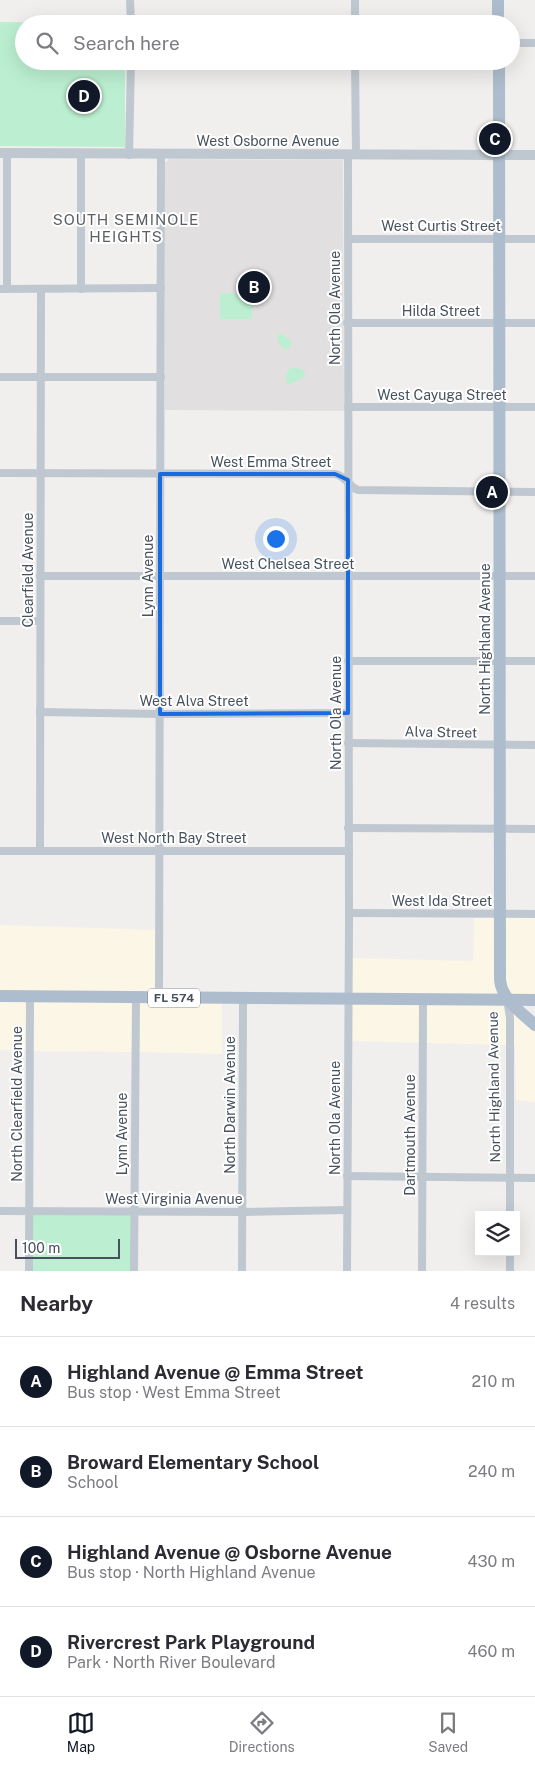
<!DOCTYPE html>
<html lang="en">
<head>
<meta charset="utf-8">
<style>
	:root { --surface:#fff; --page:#f2f2f3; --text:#2b2b33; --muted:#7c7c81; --line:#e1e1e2; --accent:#111827 }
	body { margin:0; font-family:"Public Sans",sans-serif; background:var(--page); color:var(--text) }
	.controls { position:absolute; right:15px; bottom:15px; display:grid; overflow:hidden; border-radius:0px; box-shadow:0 5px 20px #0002 }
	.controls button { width:45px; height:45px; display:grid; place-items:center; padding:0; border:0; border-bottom:1px solid var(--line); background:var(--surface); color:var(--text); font:25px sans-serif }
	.scale { position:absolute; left:15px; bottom:12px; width:105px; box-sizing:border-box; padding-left:5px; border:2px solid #46515c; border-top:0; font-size:14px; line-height:18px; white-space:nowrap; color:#46515c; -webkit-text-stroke:4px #fff; paint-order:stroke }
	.you { position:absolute; left:275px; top:538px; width:18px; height:18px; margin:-12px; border:4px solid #fff; border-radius:50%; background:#1a73e8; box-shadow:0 0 0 8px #1a73e833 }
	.badge { display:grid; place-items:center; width:32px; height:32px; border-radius:50%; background:var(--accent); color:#fff; font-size:16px; font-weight:700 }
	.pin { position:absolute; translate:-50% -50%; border:2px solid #fff; box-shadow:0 1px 5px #0006 }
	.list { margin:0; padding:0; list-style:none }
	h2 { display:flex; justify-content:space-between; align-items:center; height:65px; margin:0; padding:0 20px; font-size:21px }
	h2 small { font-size:16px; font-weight:400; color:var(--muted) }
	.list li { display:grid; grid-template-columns:32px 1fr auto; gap:15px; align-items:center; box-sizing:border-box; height:90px; padding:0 20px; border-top:1px solid var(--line) }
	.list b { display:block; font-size:19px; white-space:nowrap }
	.list p { margin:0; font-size:16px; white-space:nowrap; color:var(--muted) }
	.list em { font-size:16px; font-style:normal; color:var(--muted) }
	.icon { flex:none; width:28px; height:28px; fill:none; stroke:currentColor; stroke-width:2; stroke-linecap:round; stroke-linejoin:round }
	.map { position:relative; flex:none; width:535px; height:1271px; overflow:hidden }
	.search { position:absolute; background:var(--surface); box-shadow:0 5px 20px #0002; left:15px; right:15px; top:15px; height:55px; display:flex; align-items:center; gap:12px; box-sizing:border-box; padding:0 18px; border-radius:28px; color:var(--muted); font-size:19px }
	.sheet { height:425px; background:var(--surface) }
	nav { display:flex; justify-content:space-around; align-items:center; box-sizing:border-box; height:70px; border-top:1px solid var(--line); background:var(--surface); font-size:14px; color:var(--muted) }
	nav a { display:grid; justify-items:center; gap:2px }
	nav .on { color:var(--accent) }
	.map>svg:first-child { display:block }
	.commercial { fill:#fcf6e7 }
	.education { fill:#e2dfe0 }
	.green { fill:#bcefd1 }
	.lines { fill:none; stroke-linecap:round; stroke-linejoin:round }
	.minor { stroke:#bfc8d0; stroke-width:8 }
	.tertiary { stroke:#bfc8d0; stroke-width:10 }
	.primary { stroke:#aebdcd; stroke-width:12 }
	.marked { fill:none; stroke:#196ce0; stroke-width:4; stroke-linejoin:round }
	.labels { text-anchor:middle; stroke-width:4; stroke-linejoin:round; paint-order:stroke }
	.shield { fill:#fff; stroke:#7e858d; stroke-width:1 }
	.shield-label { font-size:12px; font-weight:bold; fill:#46515c }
	.street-label { font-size:14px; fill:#46515c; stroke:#fff }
	.neighbourhood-label { font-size:15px; letter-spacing:1px; fill:#5b5e63; stroke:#fff }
</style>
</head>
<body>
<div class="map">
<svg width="535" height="1271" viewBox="0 0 535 1271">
	<rect width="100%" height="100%" fill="#f1eeee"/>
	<g class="commercial">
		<polygon points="474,918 496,918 499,995 352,994 352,958 473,961"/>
		<polygon points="503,918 535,918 535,995 510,995 506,991"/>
		<polygon points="0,925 156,930 156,994 0,992"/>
		<polygon points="0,1000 26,1001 26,1050 0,1050"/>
		<polygon points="33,1001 132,1002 132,1052 33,1051"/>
		<polygon points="139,1002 222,1002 222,1054 139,1052"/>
		<polygon points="352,1002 420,1003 419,1043 352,1041"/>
		<polygon points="427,1003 504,1003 506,1018 506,1045 427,1043"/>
		<polygon points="512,1009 535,1030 535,1102 516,1100 515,1045 514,1045"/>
	</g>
	<polygon class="education" points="169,159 343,160 344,411 165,410 165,163"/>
	<g class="green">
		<polygon points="0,22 125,23 24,24 24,61 125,61 125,147 0,146"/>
		<polygon points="220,293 252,294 252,319 220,319"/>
		<path d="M280,333l9,6 3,4c-1,4 -5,6 -8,6 -5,-6 -10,-9 -4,-16z"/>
		<path d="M293,367l11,3 1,6 -16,9 -2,-2c-1,-8 -2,-12 6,-16z"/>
		<polygon points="131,1213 131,1271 31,1271 33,1215"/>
	</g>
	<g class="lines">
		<g class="minor">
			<polyline points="130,0 131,24"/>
			<polyline points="355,24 355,0"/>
			<polyline points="511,43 535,43"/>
			<polyline points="355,61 356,155"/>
			<polyline points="81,155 81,289"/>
			<polyline points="129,155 131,61"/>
			<polyline points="348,239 535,239"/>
			<polyline points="0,289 161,288"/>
			<polyline points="7,289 7,153"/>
			<polyline points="347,323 535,323"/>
			<polyline points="0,377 161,377"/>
			<polyline points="348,407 535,407"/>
			<path d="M0,473l335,1c11,2 14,13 23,16l177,2"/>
			<polyline points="40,576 535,576"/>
			<polyline points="0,621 40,621"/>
			<polyline points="348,661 535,661"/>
			<polyline points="40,712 160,714 348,713"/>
			<polyline points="348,743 535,745"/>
			<polyline points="348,828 535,829"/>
			<polyline points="0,851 349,851"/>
			<polyline points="40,851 41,289"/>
			<polyline points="349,913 535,914"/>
			<polyline points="159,998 161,155"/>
			<polyline points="507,999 510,1018 510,1215"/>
			<polyline points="347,1176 535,1178"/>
			<polyline points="0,1211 243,1212 347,1210"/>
			<polyline points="29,1271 30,997"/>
			<polyline points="134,1271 136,998"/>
			<polyline points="242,1271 243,998"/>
			<polyline points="347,1271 349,924 348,155"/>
			<polyline points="422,1271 423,999"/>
			<polyline points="510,1271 510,1252"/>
		</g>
		<polyline class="tertiary" points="0,153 535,155"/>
		<g class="primary">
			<polyline points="498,0 498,24"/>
			<path d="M499,61l1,919c2,20 21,32 35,45"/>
			<polyline points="0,996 535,1000"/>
		</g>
	</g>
	<path class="marked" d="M160,474h175l13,6v233l-188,1z"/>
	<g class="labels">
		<rect class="shield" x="148" y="988.5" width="52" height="19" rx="4"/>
		<g class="shield-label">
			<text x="174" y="1002">FL 574</text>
		</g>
		<g class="street-label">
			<text x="268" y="146">West Osborne Avenue</text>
			<text x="441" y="231">West Curtis Street</text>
			<text transform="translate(335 308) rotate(-90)" y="5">North Ola Avenue</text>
			<text x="441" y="316">Hilda Street</text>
			<text x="442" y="400">West Cayuga Street</text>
			<text x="271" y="467">West Emma Street</text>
			<text x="288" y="569">West Chelsea Street</text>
			<text transform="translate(28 570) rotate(-90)" y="5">Clearfield Avenue</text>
			<text transform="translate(148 576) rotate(-90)" y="5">Lynn Avenue</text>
			<text transform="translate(485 639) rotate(-90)" y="5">North Highland Avenue</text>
			<text x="194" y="706">West Alva Street</text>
			<text transform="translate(336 713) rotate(-90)" y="5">North Ola Avenue</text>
			<text transform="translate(441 732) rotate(1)" y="5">Alva Street</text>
			<text x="174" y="843">West North Bay Street</text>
			<text x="442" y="906">West Ida Street</text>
			<text transform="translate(494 1087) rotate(-91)" y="5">North Highland Avenue</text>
			<text transform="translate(17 1104) rotate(-90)" y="5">North Clearfield Avenue</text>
			<text transform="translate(230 1105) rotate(-90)" y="5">North Darwin Avenue</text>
			<text transform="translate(335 1118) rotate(-90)" y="5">North Ola Avenue</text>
			<text transform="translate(122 1134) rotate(-90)" y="5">Lynn Avenue</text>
			<text transform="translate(410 1135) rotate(-90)" y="5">Dartmouth Avenue</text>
			<text x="174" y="1204">West Virginia Avenue</text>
		</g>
		<g class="neighbourhood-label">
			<text x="126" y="225">SOUTH SEMINOLE<tspan x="126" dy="17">HEIGHTS</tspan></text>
		</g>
	</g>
</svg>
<div class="controls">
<button><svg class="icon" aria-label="layers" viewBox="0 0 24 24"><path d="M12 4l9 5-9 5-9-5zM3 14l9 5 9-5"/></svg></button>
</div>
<div class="scale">100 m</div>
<div class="you"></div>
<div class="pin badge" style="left:492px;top:492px">A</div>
<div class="pin badge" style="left:254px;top:287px">B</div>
<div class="pin badge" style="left:495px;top:139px">C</div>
<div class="pin badge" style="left:84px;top:96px">D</div>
<div class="search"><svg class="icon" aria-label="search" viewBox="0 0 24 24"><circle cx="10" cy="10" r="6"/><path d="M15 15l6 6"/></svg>Search here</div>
</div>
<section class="sheet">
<h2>Nearby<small>4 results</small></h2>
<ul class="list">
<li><span class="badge">A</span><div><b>Highland Avenue @ Emma Street</b><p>Bus stop · West Emma Street</p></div><em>210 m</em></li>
<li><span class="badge">B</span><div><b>Broward Elementary School</b><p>School</p></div><em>240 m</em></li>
<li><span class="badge">C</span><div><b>Highland Avenue @ Osborne Avenue</b><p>Bus stop · North Highland Avenue</p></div><em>430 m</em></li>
<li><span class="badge">D</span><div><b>Rivercrest Park Playground</b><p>Park · North River Boulevard</p></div><em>460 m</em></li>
</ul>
</section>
<nav>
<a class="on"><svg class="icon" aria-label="map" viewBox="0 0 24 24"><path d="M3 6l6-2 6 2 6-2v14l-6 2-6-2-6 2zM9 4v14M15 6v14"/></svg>Map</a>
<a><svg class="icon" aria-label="directions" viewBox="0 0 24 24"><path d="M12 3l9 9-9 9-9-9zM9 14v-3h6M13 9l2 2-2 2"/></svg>Directions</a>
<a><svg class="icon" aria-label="saved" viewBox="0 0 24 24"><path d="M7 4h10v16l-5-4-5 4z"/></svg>Saved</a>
</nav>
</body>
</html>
